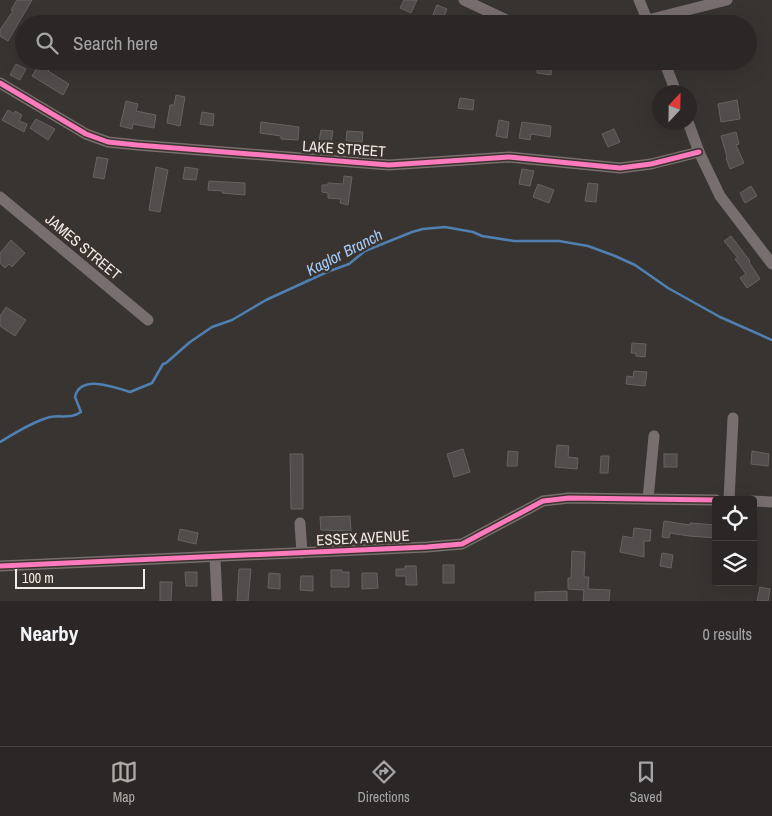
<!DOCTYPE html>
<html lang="en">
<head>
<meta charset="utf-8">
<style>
	:root { --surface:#2a2726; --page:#322f2e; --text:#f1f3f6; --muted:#a5a5a7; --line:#464443; --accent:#b0aba8 }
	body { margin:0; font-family:"Archivo Narrow",sans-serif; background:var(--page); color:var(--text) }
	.controls { position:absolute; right:15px; bottom:15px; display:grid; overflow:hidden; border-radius:5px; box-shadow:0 5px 20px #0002 }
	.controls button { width:45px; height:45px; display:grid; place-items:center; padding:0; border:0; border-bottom:1px solid var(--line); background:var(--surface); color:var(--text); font:25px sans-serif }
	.compass { position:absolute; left:652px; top:85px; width:45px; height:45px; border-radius:50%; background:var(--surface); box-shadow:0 5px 20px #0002; rotate:22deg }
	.scale { position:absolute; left:15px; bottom:12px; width:130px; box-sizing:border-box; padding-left:5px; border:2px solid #f1ebe8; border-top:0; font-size:14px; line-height:18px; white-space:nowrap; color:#f1ebe8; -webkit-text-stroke:4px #3c332e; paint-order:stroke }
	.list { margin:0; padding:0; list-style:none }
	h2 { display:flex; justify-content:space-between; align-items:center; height:65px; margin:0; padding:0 20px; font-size:21px }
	h2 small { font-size:16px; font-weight:400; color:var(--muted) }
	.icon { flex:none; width:28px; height:28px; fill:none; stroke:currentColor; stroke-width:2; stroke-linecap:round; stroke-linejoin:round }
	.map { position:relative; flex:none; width:772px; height:601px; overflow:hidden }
	.search { position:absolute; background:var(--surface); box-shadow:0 5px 20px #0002; left:15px; right:15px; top:15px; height:55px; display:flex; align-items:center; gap:12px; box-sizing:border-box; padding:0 18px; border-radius:28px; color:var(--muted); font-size:19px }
	.sheet { height:145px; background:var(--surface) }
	nav { display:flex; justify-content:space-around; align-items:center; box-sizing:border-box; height:70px; border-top:1px solid var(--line); background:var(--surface); font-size:14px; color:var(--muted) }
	nav a { display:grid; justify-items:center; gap:2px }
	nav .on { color:var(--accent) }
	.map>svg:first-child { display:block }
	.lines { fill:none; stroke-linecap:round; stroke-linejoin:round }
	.stream { stroke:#4f80b1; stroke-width:2.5 }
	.building { fill:#504d4c; stroke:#666260 }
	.minor { stroke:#786d6f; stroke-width:11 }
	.cycleway-casing { stroke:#3c332e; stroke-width:8 }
	.cycleway { stroke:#fd7abc; stroke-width:5 }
	.labels { text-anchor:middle; stroke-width:5; stroke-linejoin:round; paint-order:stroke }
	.street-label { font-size:15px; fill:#f1ebe8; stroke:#3c332e }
	.water-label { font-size:16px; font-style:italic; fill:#a3cefc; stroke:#3c332e }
</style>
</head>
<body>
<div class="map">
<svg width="772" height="601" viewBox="0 0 772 601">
	<rect width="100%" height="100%" fill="#383432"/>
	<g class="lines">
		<path class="stream" d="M0,442c15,-9 32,-20 50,-25 11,-2 21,2 31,-5l-6,-15c5,-23 40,-10 55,-5l22,-9 11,-19 3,-1 24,-21 22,-15 20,-7 34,-20 61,-28 22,-8 16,-13 47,-19 11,-3 22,-2 28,5 9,4 32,5h45l29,5 27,10 20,9 33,23 52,29 52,23"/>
	</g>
	<g class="building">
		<polygon points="17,0 32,0 8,41 0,36 0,30 13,11 11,10"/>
		<polygon points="404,0 417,0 411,13 400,8"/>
		<polygon points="437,5 447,9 441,24 429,24"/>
		<polygon points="41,61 51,66 48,71 69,84 63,95 32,76"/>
		<polygon points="538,61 552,61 551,75 537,73"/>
		<polygon points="16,64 26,69 20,80 10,75"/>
		<polygon points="176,95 185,97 180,126 167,123 170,105 174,105"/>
		<polygon points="460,98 474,100 473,110 458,108"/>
		<polygon points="737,100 740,119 721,122 718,104"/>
		<polygon points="126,101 138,104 136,111 156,115 154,128 133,124 132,129 120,126"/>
		<polygon points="8,110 14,114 15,111 22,115 19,121 27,124 24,132 2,120"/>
		<polygon points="202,112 214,114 213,126 200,124"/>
		<polygon points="36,119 55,129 48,140 30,128"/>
		<polygon points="499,120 509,122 507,138 496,136"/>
		<polygon points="261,122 299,127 298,140 281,139 281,136 260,133"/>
		<polygon points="522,122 551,126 550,137 531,134 530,140 519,138"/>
		<polygon points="614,129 620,142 608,147 602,134"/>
		<polygon points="321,130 333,131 331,143 319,141"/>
		<polygon points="347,131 363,132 362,142 346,141"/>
		<polygon points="736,132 739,144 736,145 744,163 730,169 726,158 727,157 721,136"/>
		<polygon points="97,157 108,159 104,179 93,177"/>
		<polygon points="156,167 168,170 160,212 149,210"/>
		<polygon points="185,167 198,169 196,180 183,179"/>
		<polygon points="522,169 534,171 530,186 519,184"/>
		<polygon points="344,176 352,177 348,205 340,203 341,199 328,198 328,193 322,192 322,185 328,185 328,183 343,184"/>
		<polygon points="209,181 245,183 245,195 222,193 223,191 208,190"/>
		<polygon points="588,183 598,184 596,202 585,201"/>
		<polygon points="538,184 554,190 549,203 533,197"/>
		<polygon points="751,186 757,196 745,203 740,193"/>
		<polygon points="731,236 750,261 749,262 760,279 747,288 740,278 746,274 735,259 738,258 724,241"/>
		<polygon points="11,240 25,253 12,267 9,264 5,268 0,263 0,253"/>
		<polygon points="6,307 26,320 15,336 0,326 0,316"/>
		<polygon points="632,343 646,344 645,357 636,356 636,353 631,353"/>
		<polygon points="634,371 647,372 645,386 626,384 627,376 633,377"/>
		<polygon points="557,445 569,446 568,457 578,458 577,469 555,467"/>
		<polygon points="463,449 470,472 454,477 447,454"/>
		<polygon points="508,451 518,452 517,466 507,466"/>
		<polygon points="752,451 769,454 768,466 751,464"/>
		<polygon points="290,454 303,454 303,509 291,509"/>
		<rect x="664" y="454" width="13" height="13"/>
		<polygon points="601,456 609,456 608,473 600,473"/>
		<polygon points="350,516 351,531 321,530 320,517"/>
		<polygon points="664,521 690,525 690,523 716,525 716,538 689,536 670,533 669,538 662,537"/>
		<polygon points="634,528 651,530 650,541 644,541 644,557 620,552 623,536 633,538"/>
		<polygon points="180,529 198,533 196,544 178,540"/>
		<polygon points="572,551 585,552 584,577 589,577 588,589 610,590 609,601 583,601 584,590 568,589 568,578 571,578"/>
		<polygon points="662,553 673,555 671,568 660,566"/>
		<rect x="443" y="565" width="11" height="18"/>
		<polygon points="405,566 416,566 417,585 406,585 406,576 396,576 396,569 405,569"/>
		<polygon points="239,569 251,569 248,601 237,601"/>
		<polygon points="331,570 342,570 342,572 349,572 349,587 331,587"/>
		<polygon points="185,572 197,572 197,586 186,586"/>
		<polygon points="269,573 280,574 280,589 268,588"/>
		<polygon points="362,573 377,573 378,588 362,589"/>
		<polygon points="301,576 313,576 313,591 300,590"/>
		<polygon points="160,582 172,582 171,601 160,601"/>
		<polygon points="760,587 770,589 768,601 757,601"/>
		<polygon points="567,591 567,601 535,601 535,592"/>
	</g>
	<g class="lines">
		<g class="minor">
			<polyline points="464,0 515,24"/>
			<polyline points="639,0 649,24"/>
			<polyline points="632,24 727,0"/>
			<polyline points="664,61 676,92"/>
			<polyline points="0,83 86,134 108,142 137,145 389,165 509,157 620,168 651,164 699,152"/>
			<polyline points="688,122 699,152 720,196 772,264"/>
			<polyline points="0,197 148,320"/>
			<polyline points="648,499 654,436"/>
			<polyline points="729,500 733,418"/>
			<polyline points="753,501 772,502"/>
			<polyline points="300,523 302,553"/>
			<polyline points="215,558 217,601"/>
			<polyline points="0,566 427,547 462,544 543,501 569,498 716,500"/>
		</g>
		<defs>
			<g id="cycleway">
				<polyline points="0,83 86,134 108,142 137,145 389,165 509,157 620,168 651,164 699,152"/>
				<polyline points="0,566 427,547 462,544 543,501 569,498 716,500"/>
			</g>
		</defs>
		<use href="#cycleway" class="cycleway-casing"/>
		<use href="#cycleway" class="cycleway"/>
	</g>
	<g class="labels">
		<g class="street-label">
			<text transform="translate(344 149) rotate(4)" y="5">LAKE STREET</text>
			<text transform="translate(83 247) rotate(40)" y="5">JAMES STREET</text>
			<text transform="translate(363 538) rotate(-3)" y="5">ESSEX AVENUE</text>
		</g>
		<g class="water-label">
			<text transform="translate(344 252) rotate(-27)" y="6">Kaglor Branch</text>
		</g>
	</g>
</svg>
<div class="controls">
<button><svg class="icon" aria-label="locate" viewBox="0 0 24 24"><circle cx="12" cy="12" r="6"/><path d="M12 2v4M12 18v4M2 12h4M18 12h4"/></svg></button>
<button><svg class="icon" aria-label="layers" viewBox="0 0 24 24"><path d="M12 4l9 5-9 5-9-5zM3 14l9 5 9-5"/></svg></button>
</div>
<svg class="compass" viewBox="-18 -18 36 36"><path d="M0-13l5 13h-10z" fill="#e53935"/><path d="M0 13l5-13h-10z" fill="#a5a5a7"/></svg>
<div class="scale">100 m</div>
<div class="search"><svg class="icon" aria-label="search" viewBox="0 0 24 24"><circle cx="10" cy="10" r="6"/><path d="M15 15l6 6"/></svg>Search here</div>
</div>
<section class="sheet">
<h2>Nearby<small>0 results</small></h2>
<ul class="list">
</ul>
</section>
<nav>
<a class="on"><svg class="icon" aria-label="map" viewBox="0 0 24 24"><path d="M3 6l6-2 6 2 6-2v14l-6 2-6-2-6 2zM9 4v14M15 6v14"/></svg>Map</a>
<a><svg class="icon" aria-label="directions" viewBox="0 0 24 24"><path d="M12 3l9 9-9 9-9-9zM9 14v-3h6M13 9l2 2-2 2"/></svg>Directions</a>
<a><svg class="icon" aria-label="saved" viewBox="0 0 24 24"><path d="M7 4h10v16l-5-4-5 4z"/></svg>Saved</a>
</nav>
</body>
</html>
